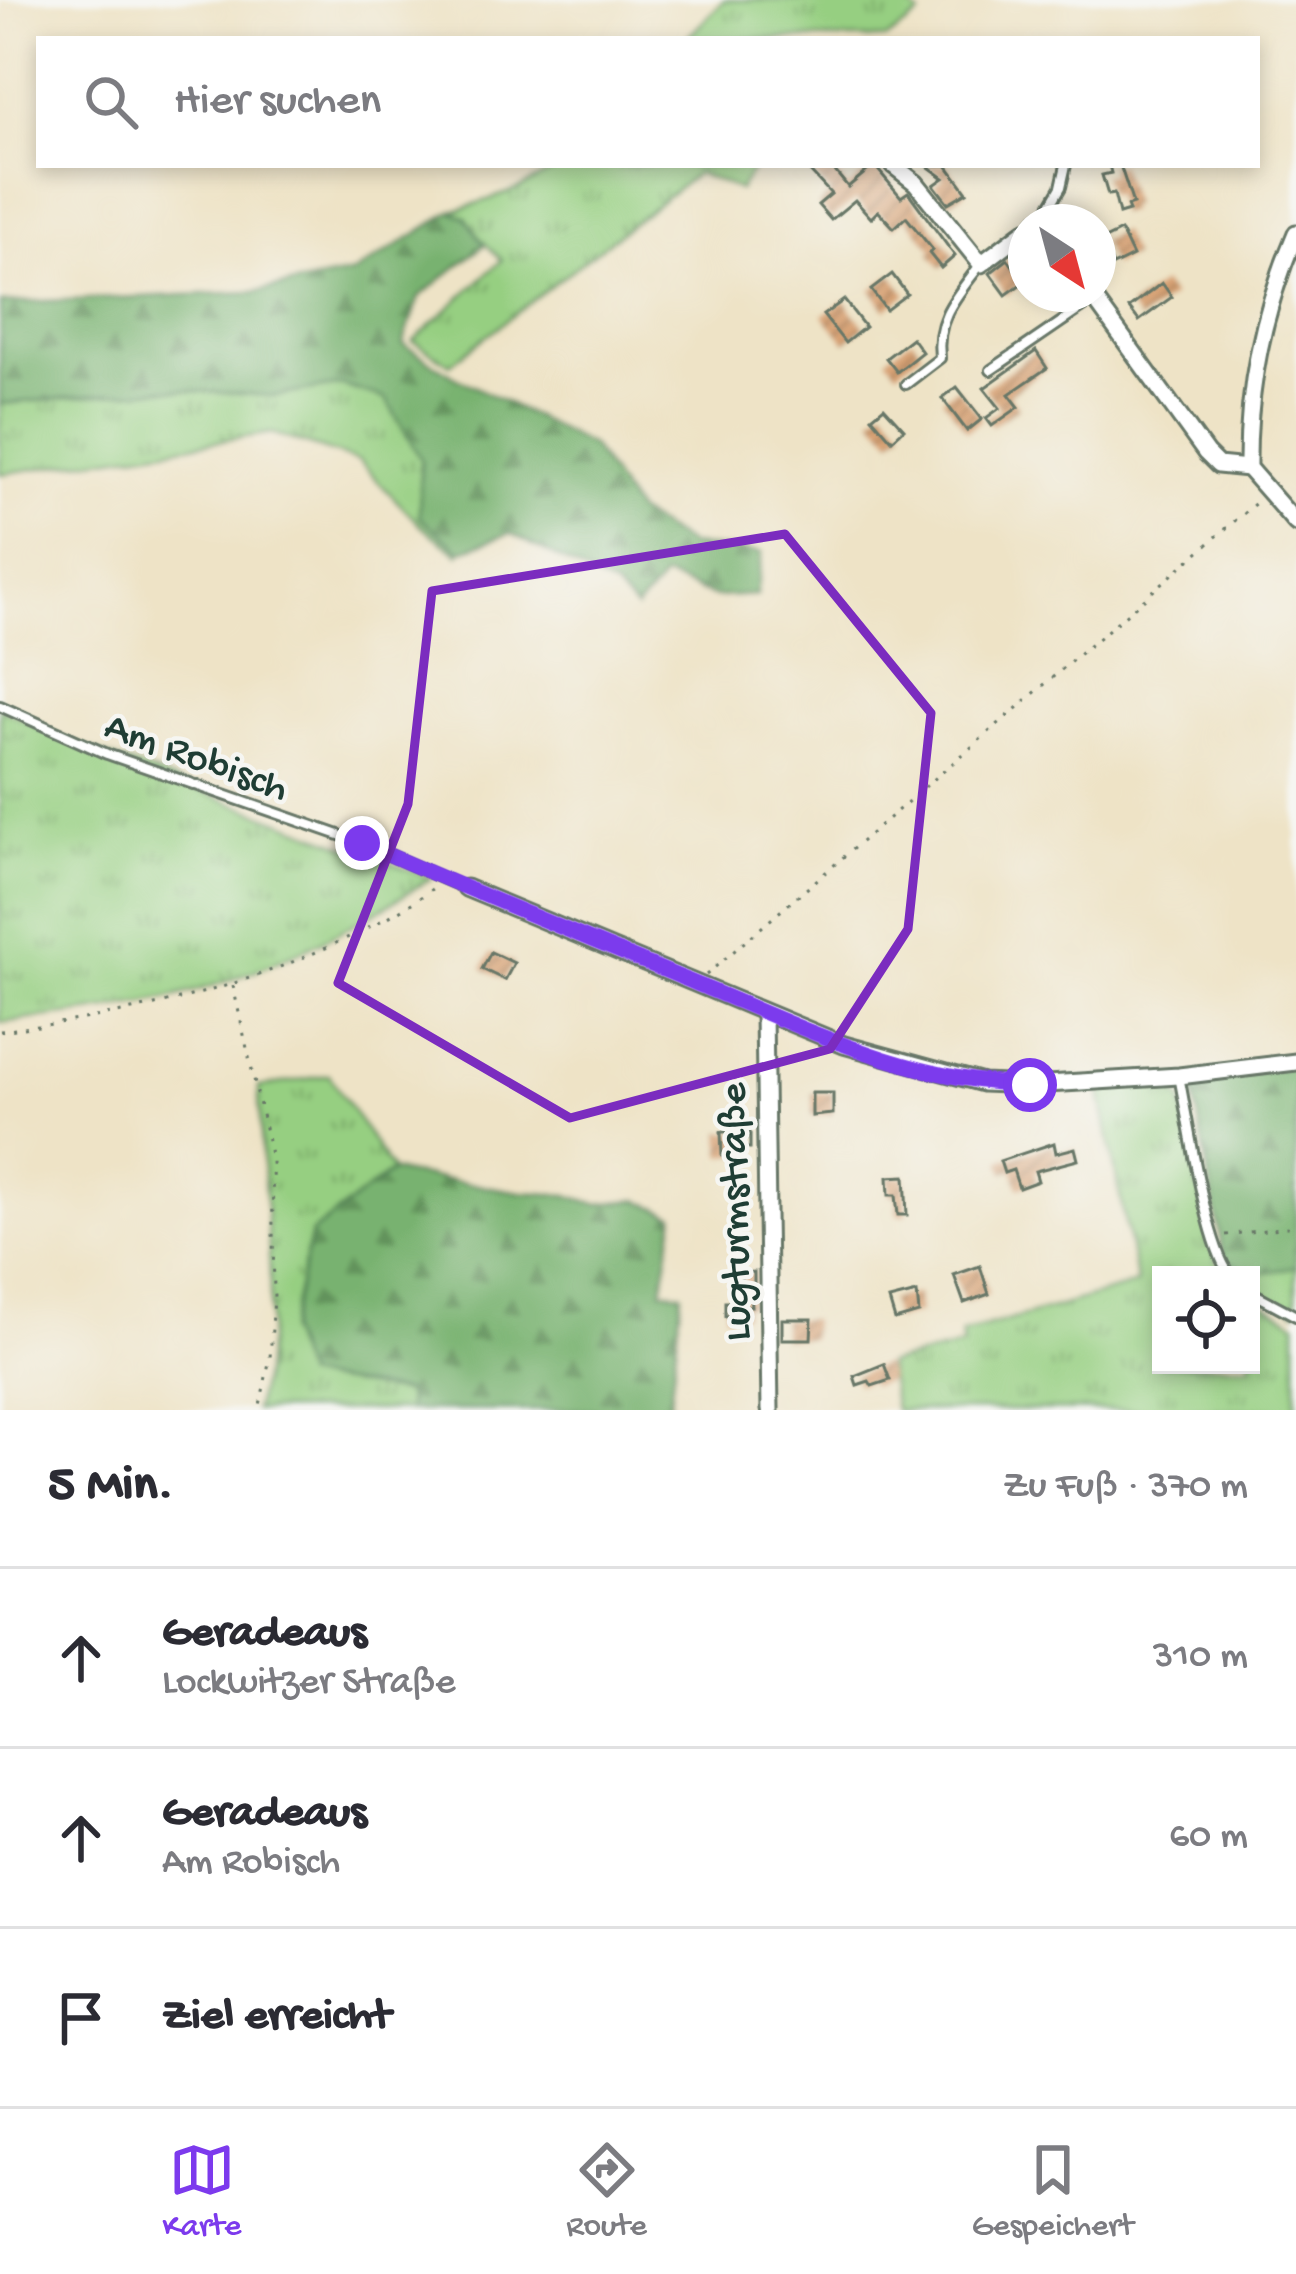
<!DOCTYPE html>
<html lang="de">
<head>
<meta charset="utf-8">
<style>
	:root { --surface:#fff; --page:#f7f7f7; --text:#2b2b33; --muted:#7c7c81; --line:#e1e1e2; --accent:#7c3aed }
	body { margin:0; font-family:"Gochi Hand",sans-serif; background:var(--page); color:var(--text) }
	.controls { position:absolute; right:36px; bottom:36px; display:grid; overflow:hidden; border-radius:0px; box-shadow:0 6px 18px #0003 }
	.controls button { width:108px; height:108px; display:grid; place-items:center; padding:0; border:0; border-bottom:3px solid var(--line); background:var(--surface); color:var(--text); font:60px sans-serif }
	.compass { position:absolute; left:1008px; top:204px; width:108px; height:108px; border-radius:50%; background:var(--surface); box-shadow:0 6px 18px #0003; rotate:144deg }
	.stop { position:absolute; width:36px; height:36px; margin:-27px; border:9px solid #7c3aed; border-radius:50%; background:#fff }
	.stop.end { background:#7c3aed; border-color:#fff; box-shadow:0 3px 12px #0008 }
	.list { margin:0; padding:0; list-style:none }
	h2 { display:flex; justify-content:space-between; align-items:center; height:156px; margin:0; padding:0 48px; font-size:51px }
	h2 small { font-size:39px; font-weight:400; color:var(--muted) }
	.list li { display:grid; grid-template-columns:78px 1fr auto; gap:36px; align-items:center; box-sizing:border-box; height:180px; padding:0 48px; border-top:3px solid var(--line) }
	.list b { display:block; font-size:45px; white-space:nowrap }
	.list p { margin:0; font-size:39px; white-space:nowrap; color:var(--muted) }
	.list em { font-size:39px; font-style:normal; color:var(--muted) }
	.icon { flex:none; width:66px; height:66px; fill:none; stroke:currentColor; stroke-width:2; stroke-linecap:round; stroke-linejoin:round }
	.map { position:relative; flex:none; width:1296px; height:1410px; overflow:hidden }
	.search { position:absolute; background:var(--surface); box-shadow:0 6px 18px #0003; left:36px; right:36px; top:36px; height:132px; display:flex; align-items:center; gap:30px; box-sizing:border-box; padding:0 42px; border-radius:0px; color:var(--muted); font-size:45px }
	.sheet { height:696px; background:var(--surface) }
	nav { display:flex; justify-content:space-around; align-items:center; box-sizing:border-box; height:168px; border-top:3px solid var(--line); background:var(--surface); font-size:33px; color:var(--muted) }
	nav a { display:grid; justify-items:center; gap:6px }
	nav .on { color:var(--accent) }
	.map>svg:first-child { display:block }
	.grass { fill:url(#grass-tufts); stroke:#5a865a; stroke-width:3 }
	.forest { fill:url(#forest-firs); stroke:#4c7852; stroke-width:3 }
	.building { fill:url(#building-hatch) }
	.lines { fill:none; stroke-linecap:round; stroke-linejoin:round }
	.lane-casing { stroke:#677767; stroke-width:14 }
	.street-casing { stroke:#677767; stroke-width:21 }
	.path { stroke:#677767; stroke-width:3; stroke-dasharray:3 9; stroke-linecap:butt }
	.lane { stroke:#fff; stroke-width:8 }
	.street { stroke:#fff; stroke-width:15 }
	.route { stroke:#7c3aed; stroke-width:15 }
	.marked { fill:none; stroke:#7b2cbf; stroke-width:9; stroke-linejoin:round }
	.labels { text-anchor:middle; stroke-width:9; stroke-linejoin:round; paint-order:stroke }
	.street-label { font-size:42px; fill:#1f3d34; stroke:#f6f6f2 }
</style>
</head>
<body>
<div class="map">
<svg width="1296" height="1410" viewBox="0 0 1296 1410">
	<defs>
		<pattern id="grass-tufts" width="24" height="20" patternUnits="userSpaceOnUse" patternTransform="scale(3)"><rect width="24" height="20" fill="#96cf81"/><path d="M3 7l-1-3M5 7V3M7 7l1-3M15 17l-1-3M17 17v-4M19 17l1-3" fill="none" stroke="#7aa96a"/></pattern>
		<pattern id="forest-firs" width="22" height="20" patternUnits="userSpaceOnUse" patternTransform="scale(3)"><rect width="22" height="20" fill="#78b26f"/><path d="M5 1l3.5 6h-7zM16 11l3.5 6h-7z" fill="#62925c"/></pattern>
		<pattern id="building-hatch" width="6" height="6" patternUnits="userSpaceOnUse" patternTransform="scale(3)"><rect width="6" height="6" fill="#d7a173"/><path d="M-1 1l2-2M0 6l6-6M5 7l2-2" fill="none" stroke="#ae845f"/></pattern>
	</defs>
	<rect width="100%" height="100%" fill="#f6f6f2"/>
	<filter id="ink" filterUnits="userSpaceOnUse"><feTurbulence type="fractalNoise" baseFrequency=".00833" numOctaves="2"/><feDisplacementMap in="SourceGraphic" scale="24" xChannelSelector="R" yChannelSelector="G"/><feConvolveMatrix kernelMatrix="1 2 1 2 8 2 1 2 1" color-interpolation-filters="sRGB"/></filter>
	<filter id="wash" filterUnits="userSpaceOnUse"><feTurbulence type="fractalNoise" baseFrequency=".004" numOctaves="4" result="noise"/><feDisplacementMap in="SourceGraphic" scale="48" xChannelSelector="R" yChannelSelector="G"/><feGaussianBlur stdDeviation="2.7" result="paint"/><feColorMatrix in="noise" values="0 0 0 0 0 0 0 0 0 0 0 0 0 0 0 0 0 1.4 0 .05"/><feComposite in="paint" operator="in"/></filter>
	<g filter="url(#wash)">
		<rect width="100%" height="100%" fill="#eee3c6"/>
		<g class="grass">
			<polygon points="724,0 904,0 920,15 887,39 686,39"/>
			<path d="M560,165h196l-17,25 -42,-17 -247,191 -37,-23 89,-81 -50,-49c37,-11 77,-23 108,-46z"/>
			<polygon points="341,385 386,399 421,459 420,517 461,551 459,554 420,525 359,461 272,433 0,474 0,404 162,389 275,396"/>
			<path d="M0,708l61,30 370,140c-80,52 -173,100 -267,121 -54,12 -109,17 -164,24z"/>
			<path d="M329,1075l63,96 -81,62 -7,144 102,16 3,17h-155c33,-102 5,-218 5,-323z"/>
			<polygon points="1165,1082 1181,1099 1217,1263 1226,1275 1161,1275 1161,1365 1251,1365 1251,1295 1296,1322 1296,1410 895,1410 887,1364 963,1346 961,1334 1137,1284 1099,1087"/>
			<polygon points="1224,1259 1255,1275 1296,1266 1296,1311 1251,1287 1251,1275 1236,1275"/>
		</g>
		<g class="forest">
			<polygon points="452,211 466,217 484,245 419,297 403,344 454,376 591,446 636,512 689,545 762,553 756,595 716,597 664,577 636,609 614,588 510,533 461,551 419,517 421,460 386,399 341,385 275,396 162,389 0,404 0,303 254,292 354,273"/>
			<polygon points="1296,1066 1296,1266 1255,1275 1224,1259 1192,1084 1199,1075"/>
			<polygon points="392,1171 521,1192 567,1195 597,1204 638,1200 675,1215 662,1290 682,1293 669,1410 409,1410 406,1392 304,1377 288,1332 311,1233"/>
		</g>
		<g id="blocks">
			<g class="building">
				<polygon points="804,165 830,165 848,187 874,165 901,197 908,192 955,256 941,268 929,253 933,250 906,217 894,228 878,211 871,218 855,200 831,220 818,205 831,194"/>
				<polygon points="926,165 947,165 967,192 948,203 934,185 944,178"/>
				<polygon points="1109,165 1120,165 1133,204 1127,206 1129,211 1119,214 1114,194 1108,195 1102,175 1111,173"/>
				<polygon points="1121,231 1133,256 1113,266 1101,241"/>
				<polygon points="1008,259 1024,282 1006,295 990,273"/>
				<polygon points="892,274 907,294 886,310 871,290"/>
				<polygon points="1162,283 1172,297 1139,321 1129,308"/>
				<polygon points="844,300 865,327 845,343 823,315"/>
				<polygon points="912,338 922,352 897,372 886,358"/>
				<polygon points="1036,351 1047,368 1009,394 1019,407 992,426 986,418 1000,408 984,388"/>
				<polygon points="957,387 982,419 967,431 942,398"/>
				<polygon points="884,407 904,429 892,440 872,417"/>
				<polygon points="491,952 514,963 505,980 482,969"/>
				<polygon points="812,1093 833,1093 833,1114 812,1116"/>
				<polygon points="721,1132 750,1132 750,1148 737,1148 737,1155 722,1156"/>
				<polygon points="1054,1143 1056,1153 1075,1148 1078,1160 1035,1171 1038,1181 1019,1188 1013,1170 1004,1173 1000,1161"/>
				<polygon points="905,1176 907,1215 898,1215 896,1195 889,1195 888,1177"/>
				<polygon points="980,1266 989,1294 964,1303 954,1275"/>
				<polygon points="754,1272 754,1292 750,1292 751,1306 745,1306 745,1315 725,1316 725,1302 730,1302 730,1292 741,1292 741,1273"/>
				<polygon points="917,1293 919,1313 895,1320 889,1300"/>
				<polygon points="782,1319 812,1319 811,1339 782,1339"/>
				<polygon points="884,1364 890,1380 872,1386 869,1381 857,1385 854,1376"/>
			</g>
		</g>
	</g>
	<g filter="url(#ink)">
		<use href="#blocks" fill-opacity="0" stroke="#677767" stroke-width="3"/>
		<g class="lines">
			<defs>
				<g id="lane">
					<polyline points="1043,218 1061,187 1066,165"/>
					<polyline points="991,370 1092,301"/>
					<path d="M906,384l34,-26c-5,-40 17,-62 40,-93"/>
					<polyline points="0,706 107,754 362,843 465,888"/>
					<path d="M1179,1076c9,44 27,169 51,199"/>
					<polyline points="1251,1292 1296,1316"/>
				</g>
				<g id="street">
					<polyline points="893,165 916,183 981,264 1026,230"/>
					<polyline points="1037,222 1042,218 1046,222"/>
					<path d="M1296,233c-32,75 -49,153 -48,235l48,55"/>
					<polyline points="1091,294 1206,453 1218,465 1248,468"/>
					<polyline points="466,888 844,1045 983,1083 1031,1085 1179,1076 1296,1062"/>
					<polyline points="764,1014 770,1410"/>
				</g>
			</defs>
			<use href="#lane" class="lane-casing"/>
			<use href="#street" class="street-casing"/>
			<g class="path">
				<polyline points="706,975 1258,501"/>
				<polyline points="233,986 272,1159 274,1298 270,1358 259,1410"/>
				<path d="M0,1031c121,-15 220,-35 332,-86 36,-17 74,-35 105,-60"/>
				<polyline points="1226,1235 1296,1226"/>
			</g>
			<use href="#lane" class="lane"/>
			<use href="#street" class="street"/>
		</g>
	</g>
	<g class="lines" filter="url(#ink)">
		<path class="route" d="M362,843c111,49 225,95 337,142 106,44 215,98 331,100"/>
	</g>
	<path class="marked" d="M785,534l146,179 -23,216 -78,120 -260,69 -232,-135 70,-179 24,-213z"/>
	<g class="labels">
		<g class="street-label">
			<text transform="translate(198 753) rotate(20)" y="15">Am Robisch</text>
			<text transform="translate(731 1212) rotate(-91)" y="15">Lugturmstraße</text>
		</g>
	</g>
</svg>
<div class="controls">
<button><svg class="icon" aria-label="locate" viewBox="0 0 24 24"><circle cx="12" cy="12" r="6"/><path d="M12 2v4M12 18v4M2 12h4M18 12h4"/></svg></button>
</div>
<svg class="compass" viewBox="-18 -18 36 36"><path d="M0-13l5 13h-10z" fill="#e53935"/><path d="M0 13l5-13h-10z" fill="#7c7c81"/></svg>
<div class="stop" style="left:1030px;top:1085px"></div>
<div class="stop end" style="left:362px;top:843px"></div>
<div class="search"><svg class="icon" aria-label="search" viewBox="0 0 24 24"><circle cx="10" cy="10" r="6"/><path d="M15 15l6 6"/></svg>Hier suchen</div>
</div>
<section class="sheet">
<h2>5 Min.<small>Zu Fuß · 370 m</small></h2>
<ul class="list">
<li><svg class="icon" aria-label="ahead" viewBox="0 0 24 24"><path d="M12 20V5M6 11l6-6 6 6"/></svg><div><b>Geradeaus</b><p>Lockwitzer Straße</p></div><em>310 m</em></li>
<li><svg class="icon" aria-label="ahead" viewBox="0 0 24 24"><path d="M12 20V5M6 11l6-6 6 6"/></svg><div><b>Geradeaus</b><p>Am Robisch</p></div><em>60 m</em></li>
<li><svg class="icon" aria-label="arrive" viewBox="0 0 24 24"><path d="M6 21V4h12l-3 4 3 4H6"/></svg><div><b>Ziel erreicht</b></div></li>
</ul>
</section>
<nav>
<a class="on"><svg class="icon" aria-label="map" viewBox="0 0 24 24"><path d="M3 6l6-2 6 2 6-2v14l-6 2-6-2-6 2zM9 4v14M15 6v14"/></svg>Karte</a>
<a><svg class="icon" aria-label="directions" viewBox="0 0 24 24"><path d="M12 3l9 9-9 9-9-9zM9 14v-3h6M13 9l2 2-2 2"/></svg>Route</a>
<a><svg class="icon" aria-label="saved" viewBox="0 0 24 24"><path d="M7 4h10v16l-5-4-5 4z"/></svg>Gespeichert</a>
</nav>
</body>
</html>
